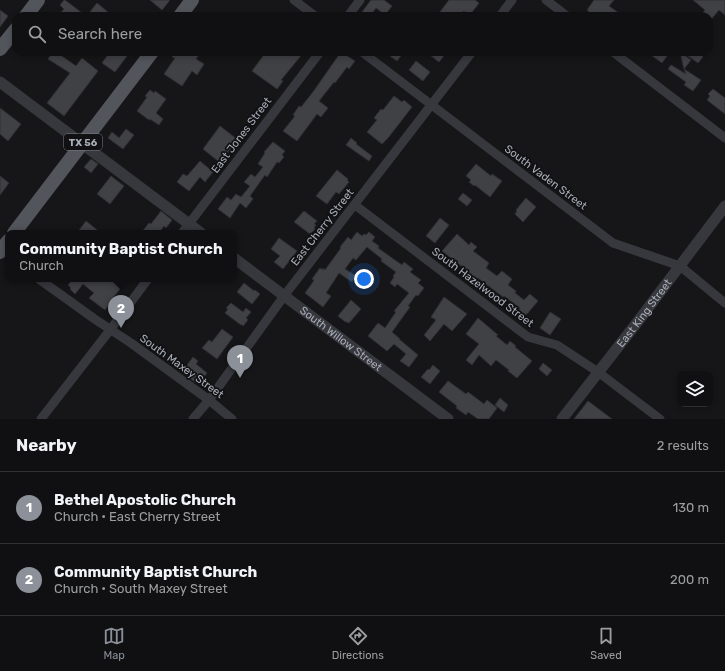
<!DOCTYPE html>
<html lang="en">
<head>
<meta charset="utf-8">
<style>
	:root { --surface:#101012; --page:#1e1e20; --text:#f1f3f6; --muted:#9c9d9f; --line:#303032; --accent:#8c9099 }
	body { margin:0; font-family:Rubik,sans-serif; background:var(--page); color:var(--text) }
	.controls { position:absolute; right:12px; bottom:12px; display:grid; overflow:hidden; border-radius:8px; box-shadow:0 2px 6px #0003 }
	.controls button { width:36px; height:36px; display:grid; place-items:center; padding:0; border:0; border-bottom:1px solid var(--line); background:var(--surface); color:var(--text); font:20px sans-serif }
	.you { position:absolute; left:364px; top:279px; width:14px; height:14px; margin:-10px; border:3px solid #fff; border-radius:50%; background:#1a73e8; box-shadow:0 0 0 6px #1a73e833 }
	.badge { display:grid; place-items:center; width:26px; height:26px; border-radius:50%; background:var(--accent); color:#fff; font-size:13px; font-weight:700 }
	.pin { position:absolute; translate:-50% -33px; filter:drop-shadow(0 1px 2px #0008) }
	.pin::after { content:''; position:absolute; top:21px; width:14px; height:12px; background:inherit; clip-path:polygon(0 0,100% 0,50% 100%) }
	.popup { position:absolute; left:5px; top:230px; width:232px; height:52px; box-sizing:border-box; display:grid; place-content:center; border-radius:8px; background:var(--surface); filter:drop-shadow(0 1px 3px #0005); font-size:13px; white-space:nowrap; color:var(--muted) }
	.popup b { font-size:15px; color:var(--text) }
	.popup::after { content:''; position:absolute; left:50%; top:100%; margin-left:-8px; border:8px solid transparent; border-top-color:var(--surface) }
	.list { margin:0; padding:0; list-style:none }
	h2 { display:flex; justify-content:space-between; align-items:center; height:52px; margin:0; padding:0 16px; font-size:17px }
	h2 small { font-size:13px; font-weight:400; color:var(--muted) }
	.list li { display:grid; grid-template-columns:26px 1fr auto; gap:12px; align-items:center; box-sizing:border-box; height:72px; padding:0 16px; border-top:1px solid var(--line) }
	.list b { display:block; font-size:15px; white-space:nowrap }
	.list p { margin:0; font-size:13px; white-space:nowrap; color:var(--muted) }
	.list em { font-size:13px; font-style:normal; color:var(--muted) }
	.icon { flex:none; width:22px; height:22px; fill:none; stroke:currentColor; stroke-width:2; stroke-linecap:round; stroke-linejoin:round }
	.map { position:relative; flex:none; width:725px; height:419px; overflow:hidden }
	.search { position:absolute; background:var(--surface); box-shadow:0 2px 6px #0003; left:12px; right:12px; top:12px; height:44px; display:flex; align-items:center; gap:10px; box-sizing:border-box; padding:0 14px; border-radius:12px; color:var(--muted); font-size:15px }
	.sheet { height:196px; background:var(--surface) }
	nav { display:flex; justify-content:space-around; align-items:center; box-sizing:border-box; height:56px; border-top:1px solid var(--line); background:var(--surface); font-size:11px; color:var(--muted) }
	nav a { display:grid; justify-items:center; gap:2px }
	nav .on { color:var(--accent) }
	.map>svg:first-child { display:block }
	.building { fill:#404145; stroke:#303034 }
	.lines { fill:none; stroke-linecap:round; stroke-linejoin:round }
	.minor { stroke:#37383d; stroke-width:9 }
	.tertiary { stroke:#37383d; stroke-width:11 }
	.primary { stroke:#53555c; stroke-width:14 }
	.labels { text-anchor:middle; stroke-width:3.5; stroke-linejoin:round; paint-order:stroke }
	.shield { fill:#111113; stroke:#7b7e86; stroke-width:1 }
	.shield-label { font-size:10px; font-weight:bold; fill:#a8adb8 }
	.street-label { font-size:11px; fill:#a8adb8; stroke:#111113 }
</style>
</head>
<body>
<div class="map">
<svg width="725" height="419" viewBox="0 0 725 419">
	<rect width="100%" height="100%" fill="#161618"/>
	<g class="building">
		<polygon points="64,0 65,0 86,16 58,16 64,9 60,5"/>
		<polygon points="150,0 170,0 162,10"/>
		<polygon points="371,0 384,0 392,6 385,15 376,8 370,16 359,16"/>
		<polygon points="449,0 475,0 479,3 470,15 464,11 456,16 437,16"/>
		<polygon points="594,0 614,0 609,6 623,16 594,16 587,10"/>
		<polygon points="693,0 725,0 725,15 719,10 709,22 709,16 700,16 705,10"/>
		<polygon points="97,3 108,12 105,16 93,16 89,13"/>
		<polygon points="0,10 8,16 0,27"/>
		<polygon points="53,52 56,52 76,66 82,58 98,71 64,116 47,103 70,73 48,59"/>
		<polygon points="110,52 130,52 115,72 102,63"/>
		<polygon points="176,52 201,52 196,59 204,64 197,75 192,71 182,86 164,74 175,58 172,57"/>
		<polygon points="266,52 304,52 281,80 283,81 277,89 252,71"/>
		<polygon points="341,52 355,61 349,69 347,67 335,83 334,82 319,101 328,108 321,117 317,114 297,141 283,131 295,116 293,115 299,106 301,107 313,92"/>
		<polygon points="393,52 404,52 397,61 390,56"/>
		<polygon points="426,52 447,52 439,62"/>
		<polygon points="647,52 670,52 662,63"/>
		<polygon points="680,52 691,60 684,69"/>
		<polygon points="691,52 697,52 703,57 698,63 688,56"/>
		<polygon points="416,61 430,72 423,81 409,70"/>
		<polygon points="671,65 686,74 684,69 701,80 693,91 684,85 686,82 668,69"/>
		<polygon points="713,89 725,98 725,114 707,100 710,96 708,94"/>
		<polygon points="150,90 154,93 155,91 166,99 156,113 163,119 159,125 150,119 149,120 137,111 147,97 145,96"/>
		<polygon points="394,96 402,102 404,100 412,107 388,138 382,144 367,132 377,120 374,118 381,109 383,110"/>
		<polygon points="0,108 21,124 8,141 0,134"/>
		<polygon points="220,126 238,140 222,160 220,158 218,161 203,149"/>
		<polygon points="126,129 134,135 123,149 108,138 112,132 119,138"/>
		<polygon points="351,138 357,143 356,144 372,156 369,161 346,145"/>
		<polygon points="273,142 285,151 282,155 284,157 279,163 277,162 267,177 265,175 250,196 253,199 246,208 240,203 230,218 218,209 227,197 231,200 236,194 241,197 250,186 244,182 251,174 255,177 263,167 258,164 265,153 264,152"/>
		<polygon points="91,159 98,164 91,173 84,167"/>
		<polygon points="200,161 213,172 205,182 200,177 189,191 177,182 183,174 187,176"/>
		<polygon points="476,164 491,176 492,174 502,181 490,197 475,185 474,186 469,182 471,180 466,176"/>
		<polygon points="337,170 348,179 347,180 349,182 339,194 336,192 327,204 316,196"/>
		<polygon points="0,176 9,183 0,195"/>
		<polygon points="111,176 124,186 110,204 97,194"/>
		<polygon points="463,193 472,200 467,206 458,199"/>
		<polygon points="526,198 536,207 523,222 515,214 517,211 516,210"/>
		<polygon points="161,211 172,220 166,228 164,226 159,233 141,233 149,223 151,224"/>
		<polygon points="304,211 317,221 314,224 316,225 314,228 315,229 310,234 294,222"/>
		<polygon points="440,218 449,225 435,243 426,236"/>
		<polygon points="86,221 101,233 77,233"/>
		<polygon points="357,232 362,236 364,234 366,235 369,232 375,237 372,241 379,246 378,248 402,265 404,262 413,269 410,272 421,280 418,283 424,288 418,296 416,295 408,306 410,307 392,332 400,339 399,339 418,355 409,367 400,361 406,354 394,344 387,351 368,336 378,323 385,328 396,312 394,311 409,293 397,284 395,287 390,283 394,277 393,276 396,272 381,261 382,259 367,247 356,260 353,258 345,269 356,276 352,282 339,273 326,293 331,296 323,307 305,293 313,282 314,280 312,279 320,268 323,270 323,268 325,270 341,248 340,247 348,237 351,240"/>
		<polygon points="457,234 469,245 471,242 477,247 473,251 489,263 486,268 497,276 502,271 512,279 508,285 516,291 515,293 524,300 530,294 538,301 527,314 526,314 525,315 519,310 520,308 504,296 503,297 478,278 477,279 467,272 468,271 442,251"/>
		<polygon points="279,238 297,251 283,269 274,262 280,256 271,249"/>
		<polygon points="73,279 128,279 112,299 113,300 105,310 89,298 94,293 83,284 75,294 70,289 71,288 68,285"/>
		<polygon points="244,283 254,291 255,290 260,294 252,304 237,292"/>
		<polygon points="444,297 467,314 452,331 444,324 430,341 424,335 436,320 431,317"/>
		<polygon points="351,300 361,309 349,323 344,321 338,316"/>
		<polygon points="231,303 243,312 246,308 251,312 246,318 248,320 243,326 241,324 241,325 225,313 228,309 226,308"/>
		<polygon points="550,312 561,319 550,335 540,328"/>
		<polygon points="478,318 498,335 496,336 507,345 510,341 516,346 515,347 532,361 517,378 508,371 509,370 496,360 491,366 479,355 472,365 466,360 479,344 466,334"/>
		<polygon points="222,329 233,337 217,359 202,348 209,340 212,342"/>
		<polygon points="193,357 198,361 196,364 207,373 202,379 200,378 196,383 182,372"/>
		<polygon points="543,363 552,370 547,376 539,369"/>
		<polygon points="433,365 440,371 430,384 421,377 428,369 429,370"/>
		<polygon points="448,381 466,394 468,392 484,404 487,400 497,408 489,419 478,419 468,412 466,415 456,408 457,406 439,392"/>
		<polygon points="500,398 508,405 504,412 495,405"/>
		<polygon points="588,401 612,419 574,419"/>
	</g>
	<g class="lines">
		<g class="minor">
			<polyline points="294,0 315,16"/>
			<polyline points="546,0 567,16"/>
			<polyline points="348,16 360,0"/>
			<polyline points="500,16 512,0"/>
			<polyline points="362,52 613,243 680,266 725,303"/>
			<polyline points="613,52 725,138"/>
			<polyline points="355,205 528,337 557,345 598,372 660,419"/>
			<polyline points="182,233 320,52"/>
			<polyline points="39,279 96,320 131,343 209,400 232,419"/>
			<polyline points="41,419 110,330 148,279"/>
			<polyline points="193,419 209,400 284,296 472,52"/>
		</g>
		<g class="tertiary">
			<polyline points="0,82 201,233"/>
			<path id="s1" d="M234,258l214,161"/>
			<path id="s2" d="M562,419l77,-99 86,-114"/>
		</g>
		<g class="primary">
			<polyline points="26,16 38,0"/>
			<polyline points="180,16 192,0"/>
			<polyline points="0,49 16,29"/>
			<polyline points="14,233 152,52"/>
			<polyline points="0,252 8,241"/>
		</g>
	</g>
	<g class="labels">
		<rect class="shield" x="64" y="134" width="38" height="16" rx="3"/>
		<g class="shield-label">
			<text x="83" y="146">TX 56</text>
		</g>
		<g class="street-label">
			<text transform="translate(241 135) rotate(-53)" y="4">East Jones Street</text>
			<text transform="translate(546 177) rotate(37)" y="4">South Vaden Street</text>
			<text transform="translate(322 227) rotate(-52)" y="4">East Cherry Street</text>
			<text transform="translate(483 287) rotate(37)" y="4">South Hazelwood Street</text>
			<text dy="4" stroke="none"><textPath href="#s2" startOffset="134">East King Street</textPath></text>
			<text dy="4" stroke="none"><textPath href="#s1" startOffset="134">South Willow Street</textPath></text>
			<text transform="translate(182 366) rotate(36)" y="4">South Maxey Street</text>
		</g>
	</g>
</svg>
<div class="controls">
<button><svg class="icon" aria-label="layers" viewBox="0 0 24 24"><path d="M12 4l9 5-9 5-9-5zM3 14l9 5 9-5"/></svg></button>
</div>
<div class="you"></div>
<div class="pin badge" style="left:240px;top:378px">1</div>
<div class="pin badge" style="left:121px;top:328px">2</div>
<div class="popup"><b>Community Baptist Church</b>Church</div>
<div class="search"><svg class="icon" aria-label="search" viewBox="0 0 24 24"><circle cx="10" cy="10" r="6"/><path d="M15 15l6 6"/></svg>Search here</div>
</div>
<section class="sheet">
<h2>Nearby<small>2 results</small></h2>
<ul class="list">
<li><span class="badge">1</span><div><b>Bethel Apostolic Church</b><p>Church · East Cherry Street</p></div><em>130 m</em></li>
<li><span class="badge">2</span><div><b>Community Baptist Church</b><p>Church · South Maxey Street</p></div><em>200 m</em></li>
</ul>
</section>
<nav>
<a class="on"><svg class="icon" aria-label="map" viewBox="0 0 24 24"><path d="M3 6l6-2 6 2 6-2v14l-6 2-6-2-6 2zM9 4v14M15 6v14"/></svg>Map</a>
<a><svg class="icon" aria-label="directions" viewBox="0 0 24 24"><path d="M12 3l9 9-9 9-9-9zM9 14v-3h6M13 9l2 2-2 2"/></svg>Directions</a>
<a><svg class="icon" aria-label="saved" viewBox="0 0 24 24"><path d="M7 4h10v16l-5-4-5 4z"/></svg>Saved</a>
</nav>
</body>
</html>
